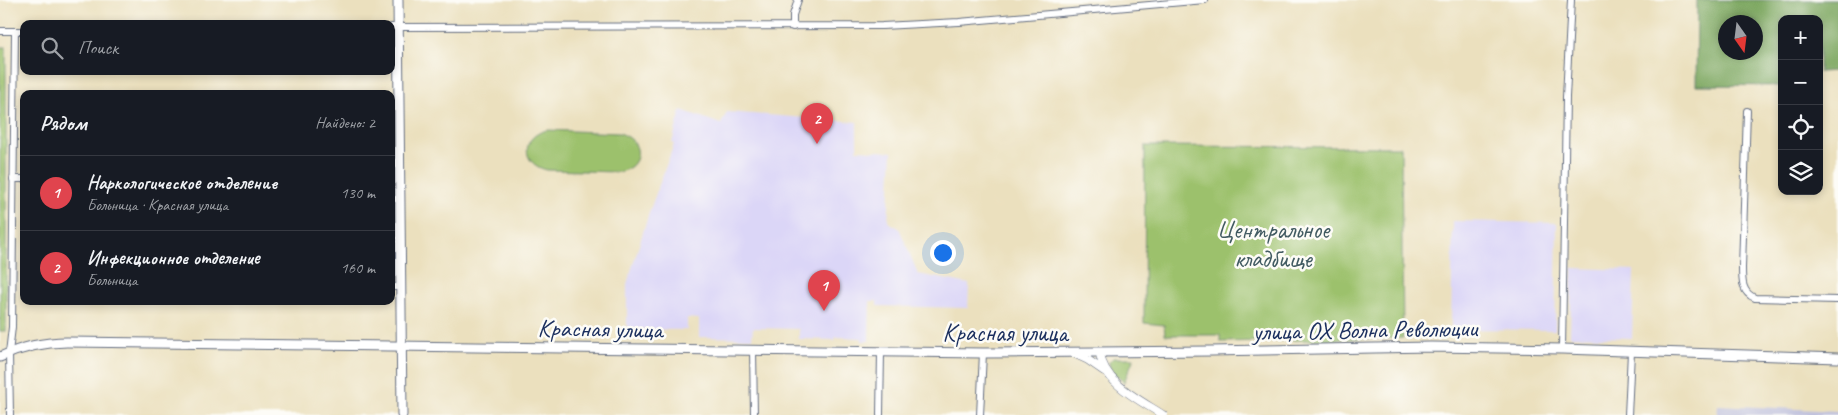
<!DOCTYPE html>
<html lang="ru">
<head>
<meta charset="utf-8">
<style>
	:root { --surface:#171b24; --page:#242831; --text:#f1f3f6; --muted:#9ea1a6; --line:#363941; --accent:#1f6fb2 }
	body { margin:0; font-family:Caveat,sans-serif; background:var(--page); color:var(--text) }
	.controls { position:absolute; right:15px; top:15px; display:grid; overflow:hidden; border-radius:10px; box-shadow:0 2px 8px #0003 }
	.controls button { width:45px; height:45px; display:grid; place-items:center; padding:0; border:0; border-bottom:1px solid var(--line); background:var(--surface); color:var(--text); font:25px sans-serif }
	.compass { position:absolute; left:1718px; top:15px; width:45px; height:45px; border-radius:50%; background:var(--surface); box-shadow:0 2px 8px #0003; rotate:166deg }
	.you { position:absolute; left:942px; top:252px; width:18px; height:18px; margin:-12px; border:4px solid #fff; border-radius:50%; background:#1a73e8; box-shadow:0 0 0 8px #1a73e833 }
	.badge { display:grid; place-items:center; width:32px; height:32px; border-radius:50%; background:var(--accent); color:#fff; font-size:16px; font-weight:700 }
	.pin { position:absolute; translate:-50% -41px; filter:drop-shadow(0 1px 2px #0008) }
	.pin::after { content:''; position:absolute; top:26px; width:18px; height:15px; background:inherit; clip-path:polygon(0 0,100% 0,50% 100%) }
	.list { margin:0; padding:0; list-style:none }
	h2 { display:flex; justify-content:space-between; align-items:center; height:65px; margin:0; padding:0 20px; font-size:21px }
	h2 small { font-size:16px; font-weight:400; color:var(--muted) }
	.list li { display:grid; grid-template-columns:32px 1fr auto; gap:15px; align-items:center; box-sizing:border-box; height:75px; padding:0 20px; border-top:1px solid var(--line) }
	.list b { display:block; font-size:19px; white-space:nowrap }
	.list p { margin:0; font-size:16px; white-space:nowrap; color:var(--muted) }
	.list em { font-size:16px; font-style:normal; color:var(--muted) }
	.icon { flex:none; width:28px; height:28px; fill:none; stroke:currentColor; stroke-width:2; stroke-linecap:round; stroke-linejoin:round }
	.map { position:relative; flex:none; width:1838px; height:415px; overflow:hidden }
	.search { position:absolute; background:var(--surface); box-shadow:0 2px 8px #0003; left:20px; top:20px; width:375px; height:55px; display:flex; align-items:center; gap:12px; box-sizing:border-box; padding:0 18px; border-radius:10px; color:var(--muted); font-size:19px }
	.panel { position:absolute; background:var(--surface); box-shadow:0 2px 8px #0003; left:20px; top:90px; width:375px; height:215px; border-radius:10px }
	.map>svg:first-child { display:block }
	.built { fill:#dbd6f7 }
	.industrial { fill:#c1c2dd }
	.green { fill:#9cc16c; stroke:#5c7865 }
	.forest { fill:#7da760; stroke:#4c6b5f; fill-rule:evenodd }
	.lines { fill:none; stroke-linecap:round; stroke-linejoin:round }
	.minor-casing { stroke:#646d80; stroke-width:8 }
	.tertiary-casing { stroke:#646d80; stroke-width:9 }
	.secondary-casing { stroke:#646d80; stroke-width:11 }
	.minor { stroke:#fff; stroke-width:6 }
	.tertiary { stroke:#fff; stroke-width:8 }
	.secondary { stroke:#fff; stroke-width:9 }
	.labels { text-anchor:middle; stroke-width:5; stroke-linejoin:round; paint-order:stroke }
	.park-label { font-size:25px; fill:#425b62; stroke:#fdfcf7 }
	.street-label { font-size:25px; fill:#1b2f5e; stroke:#fdfcf7 }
</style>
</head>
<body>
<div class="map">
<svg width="1838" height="415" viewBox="0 0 1838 415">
	<rect width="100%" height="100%" fill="#fdfcf7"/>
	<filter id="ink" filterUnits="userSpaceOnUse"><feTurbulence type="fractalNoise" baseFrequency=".02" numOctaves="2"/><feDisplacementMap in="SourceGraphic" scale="10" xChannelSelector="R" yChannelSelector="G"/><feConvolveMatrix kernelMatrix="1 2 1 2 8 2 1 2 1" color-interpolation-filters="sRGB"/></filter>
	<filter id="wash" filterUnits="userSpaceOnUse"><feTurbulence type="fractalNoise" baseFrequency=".0096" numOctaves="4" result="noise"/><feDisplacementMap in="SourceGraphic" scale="20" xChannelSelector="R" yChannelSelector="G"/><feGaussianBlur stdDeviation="1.12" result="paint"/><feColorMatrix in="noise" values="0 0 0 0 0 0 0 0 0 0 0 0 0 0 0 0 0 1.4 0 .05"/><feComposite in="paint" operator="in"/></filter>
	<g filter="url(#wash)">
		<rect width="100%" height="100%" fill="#ebe0be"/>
		<g class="built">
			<polygon points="681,110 721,124 727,112 857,122 857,150 892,152 888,222 899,228 918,274 969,284 968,308 877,306 877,301 870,301 869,341 862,341 862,338 836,337 835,340 799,339 799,329 753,328 752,338 699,337 699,319 687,318 687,330 627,329 627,284 650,210 674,144 672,143"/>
			<polygon points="1453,221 1557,223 1555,330 1451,329"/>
			<polygon points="1572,268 1634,270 1632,338 1570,336"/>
		</g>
		<polygon class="industrial" points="1718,405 1838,411 1838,415 1717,415"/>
		<g class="green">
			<rect x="0" y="47" width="6" height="284"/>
			<path d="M548,130l71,3c26,7 24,36 -2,39l-70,-2c-27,-6 -26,-35 1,-40z"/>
			<polygon points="1145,146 1401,147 1403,338 1220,342 1220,335 1165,335 1164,325 1144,323"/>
			<path d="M1113,358h21l-10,24c-7,-6 -15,-10 -15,-20z"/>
		</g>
		<path class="forest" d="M1697,0h141v71l-18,1 -1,1v-54h-37v67l-86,-1zM1726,22h30v30h-30z"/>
	</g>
	<g filter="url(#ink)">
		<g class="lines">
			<defs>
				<g id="minor">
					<polyline points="391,27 882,26 959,22 1205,0"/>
					<polyline points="793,27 793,15 798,0"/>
					<polyline points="0,31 24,31"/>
					<path d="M1747,111l-5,157c0,13 0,25 13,30l83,2"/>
					<polyline points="13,179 24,179"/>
					<polyline points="391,199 401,199"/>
					<polyline points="391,287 401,287"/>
					<polyline points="753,349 754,415"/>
					<polyline points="1562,349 1566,97 1571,0"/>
					<polyline points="10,415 9,353 12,327 15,31"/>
					<polyline points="880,415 881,352"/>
					<polyline points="980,415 983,353"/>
					<polyline points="1628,415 1631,352"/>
				</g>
				<g id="tertiary">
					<polyline points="1073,353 1088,360 1104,371"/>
					<path d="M1100,353c3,30 40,47 63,62"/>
				</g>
				<g id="secondary">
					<polyline points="398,0 402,415"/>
					<path d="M0,357c22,-10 43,-15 67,-15l916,11 228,-2 220,-4 131,2 276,9"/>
				</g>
			</defs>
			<use href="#minor" class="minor-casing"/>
			<use href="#tertiary" class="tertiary-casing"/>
			<use href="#secondary" class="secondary-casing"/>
			<use href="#minor" class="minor"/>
			<use href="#tertiary" class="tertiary"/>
			<use href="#secondary" class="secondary"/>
		</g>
	</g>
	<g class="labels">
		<g class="park-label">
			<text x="1273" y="238">Центральное<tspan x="1273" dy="29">кладбище</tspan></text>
		</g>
		<g class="street-label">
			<text transform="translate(600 328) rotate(1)" y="9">Красная улица</text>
			<text transform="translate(1365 329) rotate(-1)" y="9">улица ОХ Волна Революции</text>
			<text x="1005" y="341">Красная улица</text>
		</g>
	</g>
</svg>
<div class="controls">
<button>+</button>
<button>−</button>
<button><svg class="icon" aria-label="locate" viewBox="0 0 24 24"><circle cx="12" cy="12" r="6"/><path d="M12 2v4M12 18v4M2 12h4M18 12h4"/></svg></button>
<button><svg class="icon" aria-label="layers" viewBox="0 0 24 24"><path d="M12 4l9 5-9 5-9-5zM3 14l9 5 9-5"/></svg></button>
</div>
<svg class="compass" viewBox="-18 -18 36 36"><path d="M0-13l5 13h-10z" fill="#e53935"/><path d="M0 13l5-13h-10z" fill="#9ea1a6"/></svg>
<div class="you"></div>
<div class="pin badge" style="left:824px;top:311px;background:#e0444e">1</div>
<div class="pin badge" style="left:817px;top:144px;background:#e0444e">2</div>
<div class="search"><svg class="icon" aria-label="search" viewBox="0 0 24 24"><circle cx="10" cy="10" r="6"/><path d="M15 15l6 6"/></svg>Поиск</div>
<section class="panel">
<h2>Рядом<small>Найдено: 2</small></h2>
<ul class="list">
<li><span class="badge" style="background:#e0444e">1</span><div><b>Наркологическое отделение</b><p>Больница · Красная улица</p></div><em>130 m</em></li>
<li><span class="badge" style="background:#e0444e">2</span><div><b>Инфекционное отделение</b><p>Больница</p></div><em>160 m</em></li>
</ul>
</section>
</div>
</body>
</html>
